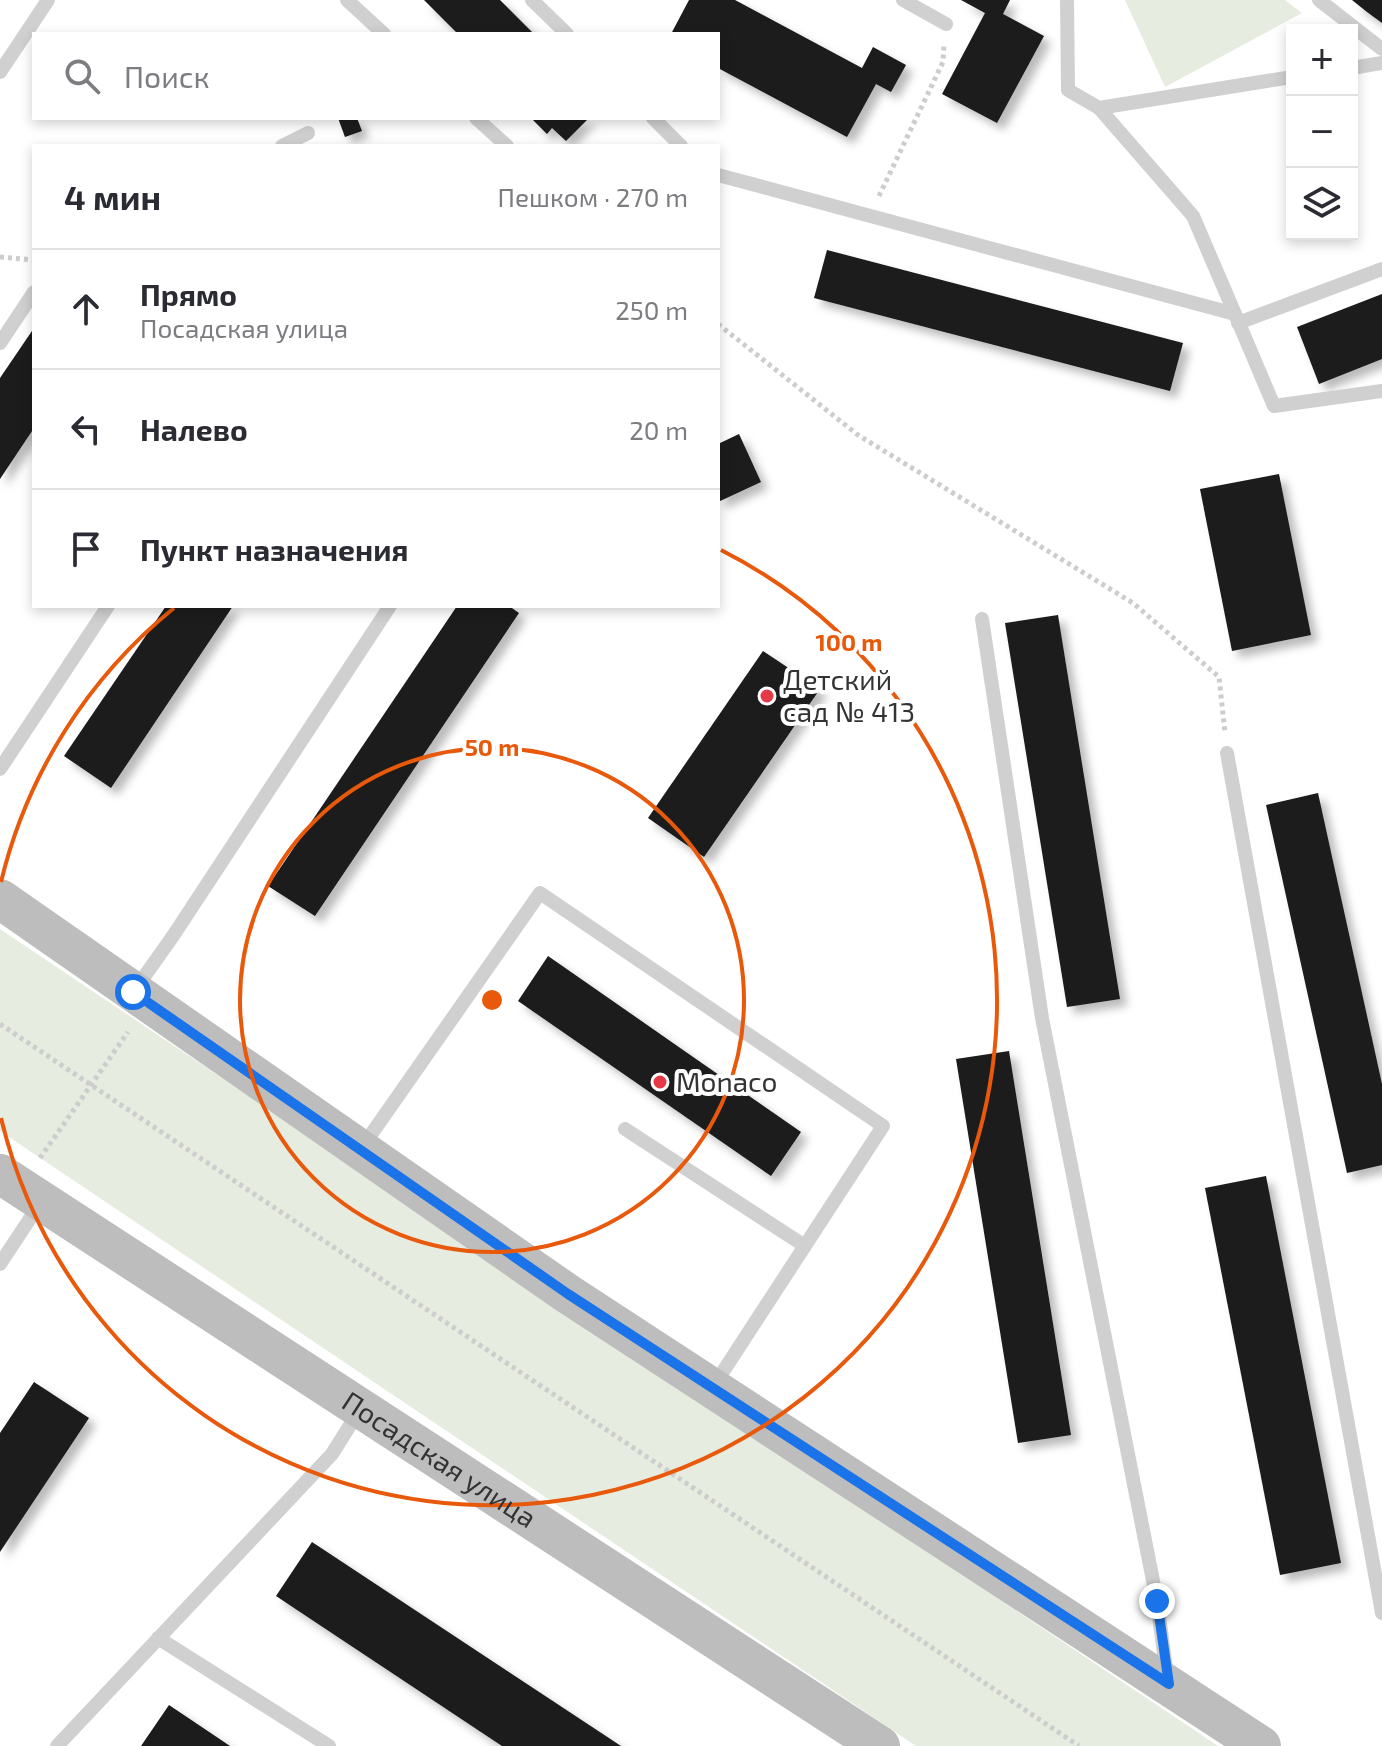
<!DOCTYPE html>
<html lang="ru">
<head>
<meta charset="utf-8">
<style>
	:root { --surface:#fff; --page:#f7f7f7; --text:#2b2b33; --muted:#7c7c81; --line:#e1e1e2 }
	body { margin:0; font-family:"Exo 2",sans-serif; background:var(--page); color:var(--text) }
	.controls { position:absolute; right:24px; top:24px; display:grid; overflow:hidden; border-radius:0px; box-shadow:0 4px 12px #0003 }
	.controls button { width:72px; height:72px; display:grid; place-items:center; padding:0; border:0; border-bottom:2px solid var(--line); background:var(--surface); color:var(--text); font:40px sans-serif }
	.stop { position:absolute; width:24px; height:24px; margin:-18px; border:6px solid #1a73e8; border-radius:50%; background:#fff }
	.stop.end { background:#1a73e8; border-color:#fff; box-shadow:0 2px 8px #0008 }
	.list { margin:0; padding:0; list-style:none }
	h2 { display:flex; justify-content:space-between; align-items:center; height:104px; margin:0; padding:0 32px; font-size:34px }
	h2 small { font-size:26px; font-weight:400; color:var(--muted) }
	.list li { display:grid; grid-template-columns:52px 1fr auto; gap:24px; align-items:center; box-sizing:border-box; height:120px; padding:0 32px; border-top:2px solid var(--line) }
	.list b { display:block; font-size:30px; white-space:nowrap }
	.list p { margin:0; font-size:26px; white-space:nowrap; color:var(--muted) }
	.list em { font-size:26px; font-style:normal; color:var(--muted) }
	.icon { flex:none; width:44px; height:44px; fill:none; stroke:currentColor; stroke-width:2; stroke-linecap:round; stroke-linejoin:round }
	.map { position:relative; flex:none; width:1382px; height:1746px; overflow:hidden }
	.search { position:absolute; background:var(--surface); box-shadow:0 4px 12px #0003; left:32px; top:32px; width:688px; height:88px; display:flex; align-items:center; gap:20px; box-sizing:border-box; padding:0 28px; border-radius:0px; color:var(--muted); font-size:30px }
	.panel { position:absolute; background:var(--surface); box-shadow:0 4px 12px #0003; left:32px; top:144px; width:688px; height:464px; border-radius:0px }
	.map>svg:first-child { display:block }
	.green { fill:#e6ecdf }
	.building { fill:#1a1a1a; filter:url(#shadow) }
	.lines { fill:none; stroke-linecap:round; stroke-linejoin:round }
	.path { stroke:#cdcdcd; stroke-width:5; stroke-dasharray:4 4; stroke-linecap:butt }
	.lane { stroke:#d0d0d0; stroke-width:14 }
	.secondary { stroke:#bdbdbd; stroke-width:40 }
	.route { stroke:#1a73e8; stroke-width:10 }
	.ring { fill:none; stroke:#e8590c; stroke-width:4 }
	.poi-dot { fill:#e63946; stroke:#fff; stroke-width:3 }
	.labels { text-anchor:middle; stroke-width:8; stroke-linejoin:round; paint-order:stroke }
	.poi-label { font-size:28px; fill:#333; stroke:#fff; text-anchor:start }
	.street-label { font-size:28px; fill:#333; stroke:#fff }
	.centre { fill:#e8590c; stroke:#fff; stroke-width:4 }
	.ring-label { font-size:24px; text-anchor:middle; font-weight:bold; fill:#e8590c; stroke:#fff; stroke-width:8; stroke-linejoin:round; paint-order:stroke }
</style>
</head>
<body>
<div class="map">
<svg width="1382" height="1746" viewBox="0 0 1382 1746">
	<defs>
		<filter id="shadow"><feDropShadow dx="7" dy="7" stdDeviation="4" flood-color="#0004"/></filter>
	</defs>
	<rect width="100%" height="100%" fill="#fff"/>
	<g class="green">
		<polygon points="1125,0 1285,0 1302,13 1165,87"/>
		<polygon points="0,929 1218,1746 916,1746 0,1131"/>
	</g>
	<g class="building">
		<polygon points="424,0 500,0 534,34 458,34"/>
		<polygon points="689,0 735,0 862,68 873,47 906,65 891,92 876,84 847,137 718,68 718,34 671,34"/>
		<polygon points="961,0 1010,0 1003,14 1044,36 997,123 942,94 985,13"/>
		<polygon points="1352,0 1382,0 1382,23 1367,12"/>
		<polygon points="338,118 357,118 362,131 345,137"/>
		<polygon points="535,118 589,118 566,141 552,128 547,134 533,120"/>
		<polygon points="827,250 1183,343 1170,391 814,298"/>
		<polygon points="1382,294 1382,359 1319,384 1297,327"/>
		<polygon points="34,328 34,428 0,479 0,378"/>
		<polygon points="739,434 761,482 718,502 718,444"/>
		<polygon points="1279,474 1311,635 1232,651 1200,489"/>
		<polygon points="166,606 233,606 111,788 64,756"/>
		<polygon points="457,606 509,606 519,613 315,916 268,886"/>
		<polygon points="1058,615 1120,999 1067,1007 1005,623"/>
		<polygon points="763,651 820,689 704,857 648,818"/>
		<polygon points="1318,793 1382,1084 1382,1165 1347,1173 1266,805"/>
		<polygon points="548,956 801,1132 771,1176 518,1001"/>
		<polygon points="1009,1051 1071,1435 1018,1443 956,1059"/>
		<polygon points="1266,1176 1341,1563 1280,1575 1205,1188"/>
		<polygon points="34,1382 89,1418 0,1552 0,1433"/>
		<polygon points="312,1542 621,1746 502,1746 276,1596"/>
		<polygon points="169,1705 230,1746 141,1746"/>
	</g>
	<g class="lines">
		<g class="path">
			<polyline points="879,196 943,62 944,45"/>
			<polyline points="0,257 34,260"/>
			<polyline points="718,324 858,435 1133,603 1219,677 1225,733"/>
			<polyline points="0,1024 1079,1746"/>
			<polyline points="40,1158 128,1032"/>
		</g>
		<g class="lane">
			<polyline points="347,0 384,34"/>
			<polyline points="532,0 567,34"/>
			<polyline points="903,0 946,24"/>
			<polyline points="1067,0 1068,90 1099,108 1193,216 1235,314"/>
			<polyline points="1319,0 1382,49"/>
			<polyline points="1352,68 1382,63"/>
			<polyline points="0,72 48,0"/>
			<polyline points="1099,108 1292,77"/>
			<polyline points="476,118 507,146"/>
			<polyline points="653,118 681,146"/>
			<polyline points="282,146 308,133"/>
			<polyline points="718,175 1235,314 1274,406 1382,391"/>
			<polyline points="1238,323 1382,269"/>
			<polyline points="0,343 34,292"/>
			<polyline points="982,619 1042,1018 1157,1601 1167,1676"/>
			<polyline points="1227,753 1382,1613"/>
			<polyline points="0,769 108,606"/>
			<polyline points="134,991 173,936 390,606"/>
			<polyline points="625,1129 805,1246"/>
			<polyline points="363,1146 540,893 883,1126 713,1387"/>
			<polyline points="0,1264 39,1205"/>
			<polyline points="158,1638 329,1746"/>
			<polyline points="57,1746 332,1454 359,1411"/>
		</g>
		<g class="secondary">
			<polyline points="0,899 568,1294 1261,1746"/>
			<path id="s1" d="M0,1174l880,572"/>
		</g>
	</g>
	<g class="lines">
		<polyline class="route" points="133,992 568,1294 1169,1684 1157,1601"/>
	</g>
	<g class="ring">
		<circle cx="492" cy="1000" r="252"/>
		<path d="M1 882A505 505 0 0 1 174 608M721 550A505 505 0 1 1 1 1118"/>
	</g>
	<g class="poi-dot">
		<circle cx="767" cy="696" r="8"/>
		<circle cx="660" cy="1082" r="8"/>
	</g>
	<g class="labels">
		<g class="poi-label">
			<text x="783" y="690">Детский<tspan x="783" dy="32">сад № 413</tspan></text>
			<text x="676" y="1092">Monaco</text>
		</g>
		<g class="street-label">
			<text dy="10" stroke="none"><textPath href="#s1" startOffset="524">Посадская улица</textPath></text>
		</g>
	</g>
	<circle cx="492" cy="1000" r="12" class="centre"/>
	<g class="ring-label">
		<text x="849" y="651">100 m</text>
		<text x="492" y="756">50 m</text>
	</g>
</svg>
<div class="controls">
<button>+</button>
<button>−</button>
<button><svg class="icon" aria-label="layers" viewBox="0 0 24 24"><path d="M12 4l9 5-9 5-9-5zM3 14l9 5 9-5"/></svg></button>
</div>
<div class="stop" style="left:133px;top:992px"></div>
<div class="stop end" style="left:1157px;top:1601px"></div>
<div class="search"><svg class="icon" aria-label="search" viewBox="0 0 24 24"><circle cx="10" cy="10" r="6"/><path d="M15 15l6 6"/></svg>Поиск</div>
<section class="panel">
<h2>4 мин<small>Пешком · 270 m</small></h2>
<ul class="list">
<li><svg class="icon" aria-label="ahead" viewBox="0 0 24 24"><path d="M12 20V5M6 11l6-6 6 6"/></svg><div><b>Прямо</b><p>Посадская улица</p></div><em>250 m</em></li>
<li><svg class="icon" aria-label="left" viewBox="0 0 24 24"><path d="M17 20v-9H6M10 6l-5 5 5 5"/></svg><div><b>Налево</b></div><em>20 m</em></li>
<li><svg class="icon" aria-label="arrive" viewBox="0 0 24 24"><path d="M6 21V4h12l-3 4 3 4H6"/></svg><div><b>Пункт назначения</b></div></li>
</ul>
</section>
</div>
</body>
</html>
